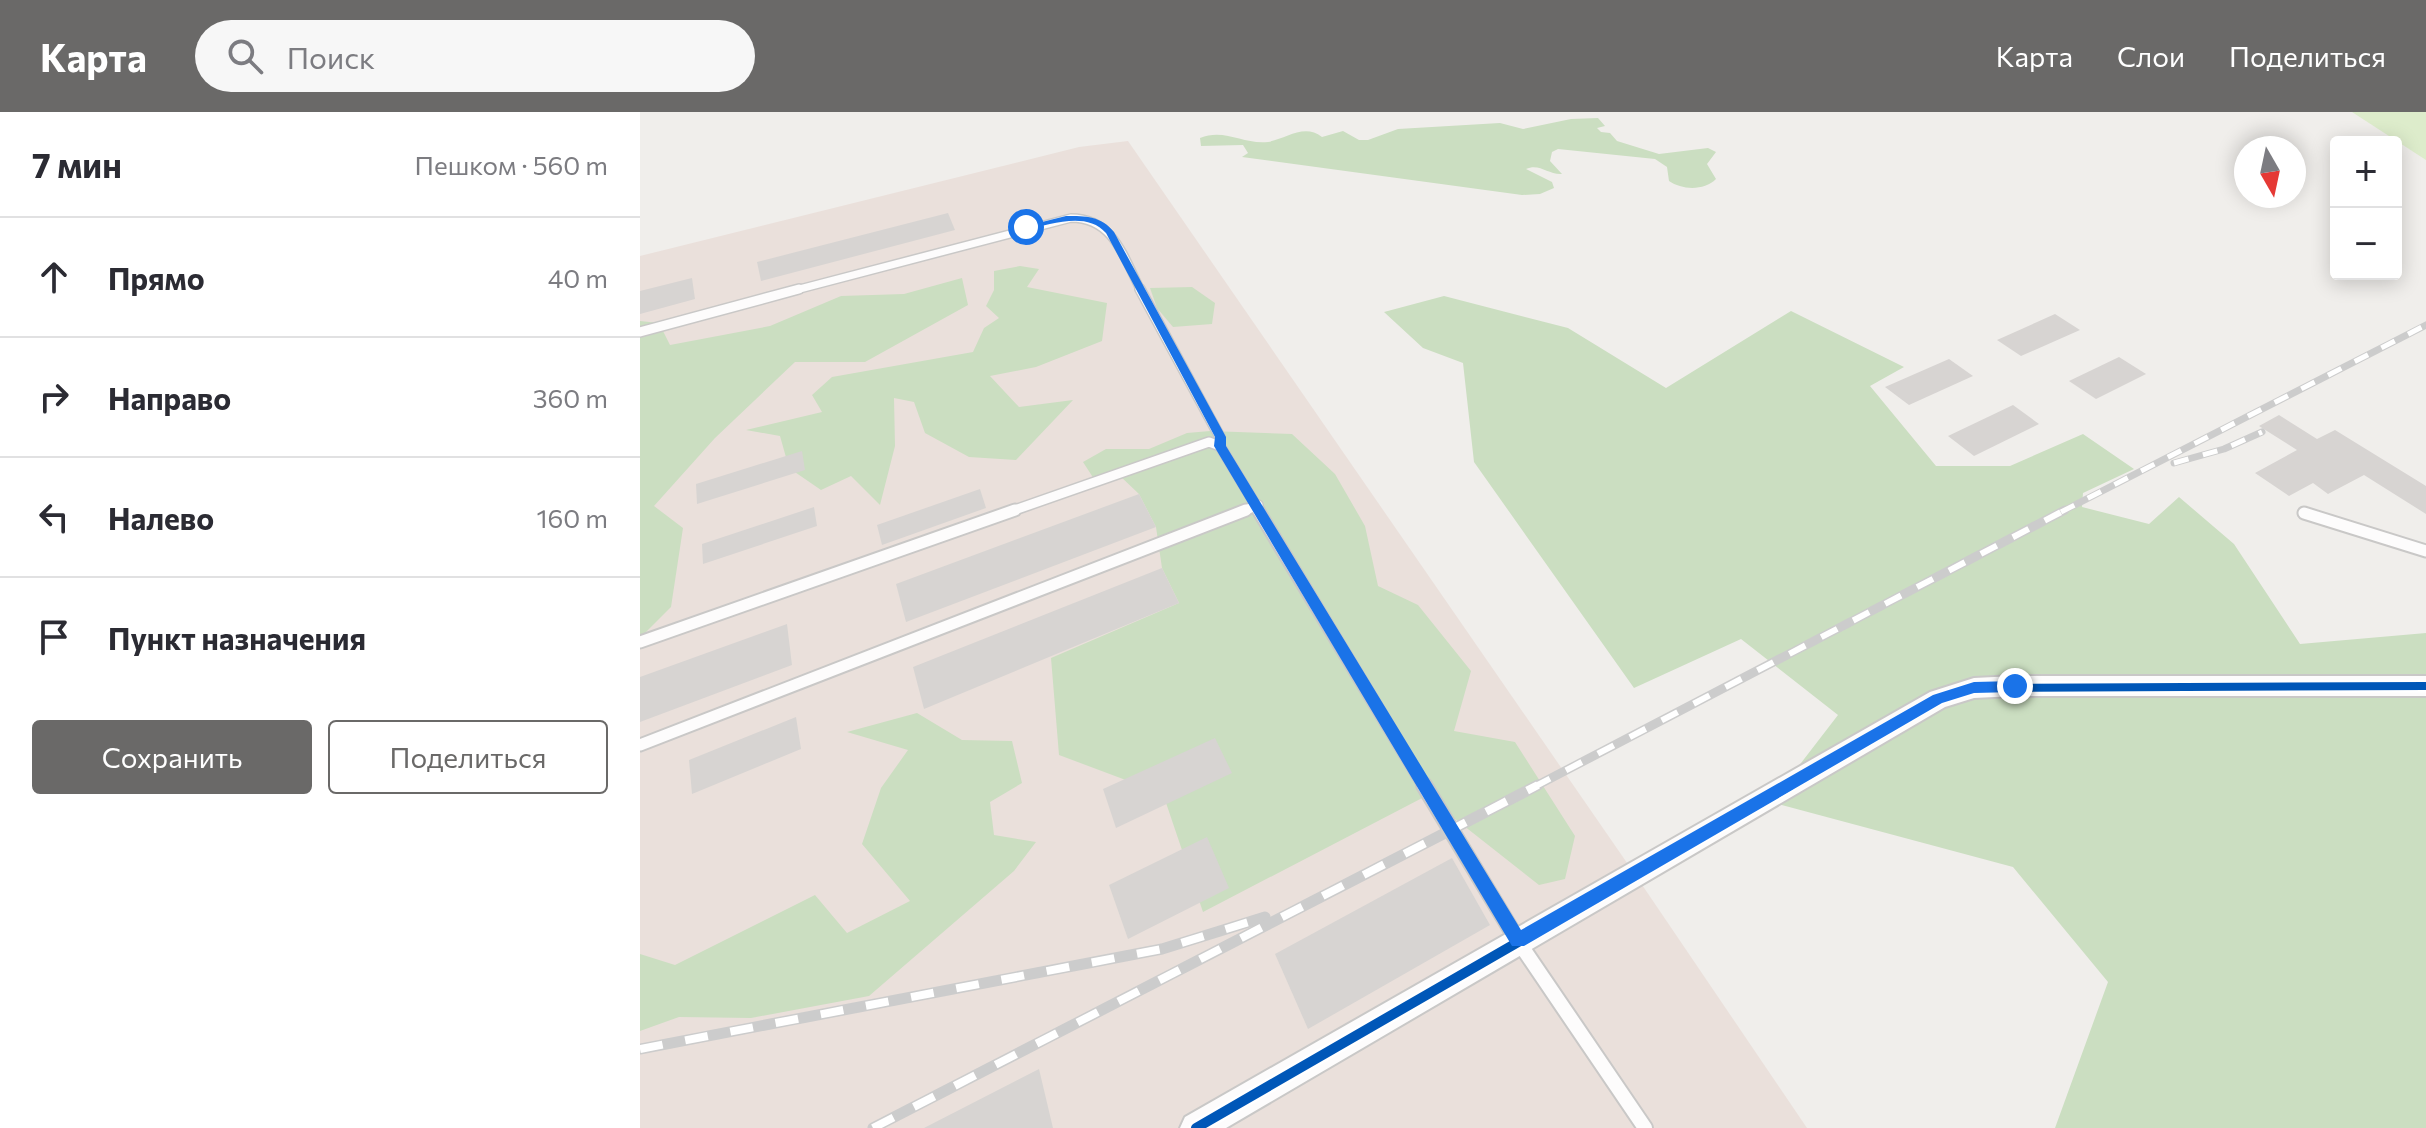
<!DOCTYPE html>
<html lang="ru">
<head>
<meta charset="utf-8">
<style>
	:root { --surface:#fff; --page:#f7f7f7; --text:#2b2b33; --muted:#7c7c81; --line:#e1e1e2; --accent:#6a6968 }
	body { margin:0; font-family:Commissioner,sans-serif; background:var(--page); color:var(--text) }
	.controls { position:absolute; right:24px; top:24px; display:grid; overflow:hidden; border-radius:8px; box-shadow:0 4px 20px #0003 }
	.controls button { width:72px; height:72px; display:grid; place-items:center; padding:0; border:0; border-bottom:2px solid var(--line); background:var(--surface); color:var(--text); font:40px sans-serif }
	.compass { position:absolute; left:1594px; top:24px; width:72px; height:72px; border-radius:50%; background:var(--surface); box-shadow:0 4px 20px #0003; rotate:171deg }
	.stop { position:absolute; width:24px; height:24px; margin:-18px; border:6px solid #1a73e8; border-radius:50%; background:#fff }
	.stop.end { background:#1a73e8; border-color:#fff; box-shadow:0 2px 8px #0008 }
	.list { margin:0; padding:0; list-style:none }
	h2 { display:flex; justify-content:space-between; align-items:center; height:104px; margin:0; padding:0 32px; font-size:34px }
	h2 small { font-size:26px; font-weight:400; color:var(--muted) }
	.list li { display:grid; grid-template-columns:52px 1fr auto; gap:24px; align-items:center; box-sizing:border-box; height:120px; padding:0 32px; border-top:2px solid var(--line) }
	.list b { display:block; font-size:30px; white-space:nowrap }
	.list em { font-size:26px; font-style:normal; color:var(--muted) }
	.actions { display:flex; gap:16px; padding:24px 32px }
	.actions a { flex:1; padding:18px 0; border:2px solid var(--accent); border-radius:8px; text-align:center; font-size:28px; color:var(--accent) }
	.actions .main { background:var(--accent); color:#fff }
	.icon { flex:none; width:44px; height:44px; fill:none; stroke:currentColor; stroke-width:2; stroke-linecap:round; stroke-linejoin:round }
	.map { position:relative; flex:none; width:1786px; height:1016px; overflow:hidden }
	header { display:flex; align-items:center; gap:48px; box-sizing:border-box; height:112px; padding:0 40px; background:var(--accent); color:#fff }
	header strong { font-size:38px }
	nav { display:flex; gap:44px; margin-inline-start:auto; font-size:28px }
	.search { width:560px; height:72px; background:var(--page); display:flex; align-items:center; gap:20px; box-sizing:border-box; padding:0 28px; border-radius:44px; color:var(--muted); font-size:30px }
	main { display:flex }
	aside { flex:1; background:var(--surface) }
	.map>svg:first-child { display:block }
	.military { fill:#eae0db }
	.grass { fill:#ddeccb }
	.forest { fill:#cbdec1 }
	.building { fill:#d7d4d2 }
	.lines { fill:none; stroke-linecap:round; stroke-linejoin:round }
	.lane-far3-casing { stroke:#c9c8c7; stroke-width:10 }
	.lane-far2-casing { stroke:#c9c8c7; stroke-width:12 }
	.lane-far1-casing { stroke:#c9c8c7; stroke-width:15 }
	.lane-casing { stroke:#c9c8c7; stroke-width:18 }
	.street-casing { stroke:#c9c8c7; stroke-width:4 }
	.lane-far3 { stroke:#fdfcfc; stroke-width:7 }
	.lane-far2 { stroke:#fdfcfc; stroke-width:9 }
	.lane-far1 { stroke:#fdfcfc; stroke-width:11 }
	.lane { stroke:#fdfcfc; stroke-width:14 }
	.street { fill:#fdfcfc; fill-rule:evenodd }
	.rail-far2-casing { stroke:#ccc; stroke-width:7 }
	.rail-far1-casing { stroke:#ccc; stroke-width:9 }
	.rail-casing { stroke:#ccc; stroke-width:11 }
	.rail-far2 { stroke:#fff; stroke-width:5; stroke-dasharray:15; stroke-linecap:butt }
	.rail-far1 { stroke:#fff; stroke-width:6; stroke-dasharray:18; stroke-linecap:butt }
	.rail { stroke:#fff; stroke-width:8; stroke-dasharray:23; stroke-linecap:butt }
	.cycleway-far1-casing { stroke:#fff; stroke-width:13 }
	.cycleway-casing { stroke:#fff; stroke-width:15 }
	.cycleway-far1 { stroke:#0057b8; stroke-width:8 }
	.cycleway { stroke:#0057b8; stroke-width:10 }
	.route { fill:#1a73e8 }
</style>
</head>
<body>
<header>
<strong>Карта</strong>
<div class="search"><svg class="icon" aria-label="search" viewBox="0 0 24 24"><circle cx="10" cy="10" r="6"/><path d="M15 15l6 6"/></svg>Поиск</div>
<nav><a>Карта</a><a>Слои</a><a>Поделиться</a></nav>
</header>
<main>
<aside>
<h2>7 мин<small>Пешком · 560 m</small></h2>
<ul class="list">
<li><svg class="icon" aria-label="ahead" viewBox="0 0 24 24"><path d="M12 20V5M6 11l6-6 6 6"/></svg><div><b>Прямо</b></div><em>40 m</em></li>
<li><svg class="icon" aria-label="right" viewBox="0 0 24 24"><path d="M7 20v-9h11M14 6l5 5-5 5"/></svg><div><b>Направо</b></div><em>360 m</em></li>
<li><svg class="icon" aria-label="left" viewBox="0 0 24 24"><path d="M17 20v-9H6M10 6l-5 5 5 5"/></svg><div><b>Налево</b></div><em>160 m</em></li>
<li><svg class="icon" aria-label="arrive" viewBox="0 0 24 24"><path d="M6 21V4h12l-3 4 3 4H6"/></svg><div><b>Пункт назначения</b></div></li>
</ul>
<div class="actions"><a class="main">Сохранить</a><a>Поделиться</a></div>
</aside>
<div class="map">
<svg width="1786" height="1016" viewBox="0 0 1786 1016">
	<rect width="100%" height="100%" fill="#f0eeeb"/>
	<polygon class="military" points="488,29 994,761 1167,1016 0,1016 0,144 439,35"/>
	<polygon class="grass" points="1712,0 1786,0 1786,48"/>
	<g class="forest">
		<path d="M958,6l7,8 -8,2 4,4 9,1 7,8 42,13 49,-6 8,4 -9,12 9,15c-12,12 -34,11 -47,2l-2,-14 -12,-8 -97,-10 -6,3 -2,9 12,13c-14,1 -22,-11 -36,-5l26,13 2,6 -14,6 -18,1 -280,-38 6,-4 -5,-8 -42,1 -1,-8c25,-10 44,7 68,4 18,-3 36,-19 54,-5l21,-6 16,9h9l30,-11 102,-6 23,6 48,-10z"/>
		<polygon points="380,154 399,157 387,175 467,191 462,229 396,255 350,264 379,295 433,288 376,348 329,345 285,321 274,290 254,286 255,334 240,393 211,364 181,378 149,356 140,324 106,318 182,300 172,283 192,265 333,240 344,216 359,206 346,194 354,178 354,159"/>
		<polygon points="322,166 328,193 225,250 155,250 75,326 14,394 43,416 31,495 0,526 0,209 19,211 30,233 130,214 201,184 264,182"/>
		<polygon points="552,175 575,191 572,212 533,215 517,196 510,176"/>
		<polygon points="804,184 928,216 1026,276 1151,199 1264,255 1230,274 1296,354 1370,354 1443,322 1494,357 1443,381 1442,395 1509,412 1539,385 1594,432 1660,532 1786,521 1786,1016 1415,1016 1468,870 1373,755 1131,690 1198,603 1101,527 994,576 834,350 823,251 783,236 744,200"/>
		<polygon points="570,319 652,322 695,362 725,414 738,474 778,493 831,559 814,619 875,630 935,724 925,767 899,773 786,684 563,800 523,682 419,643 411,546 539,491 522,456 516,415 499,382 479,363 454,367 443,350 466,337 509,337 547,321"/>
		<polygon points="277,601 322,628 372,629 382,671 350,690 354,723 396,730 374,759 229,884 111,906 39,905 0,919 0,842 35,853 175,783 207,821 270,789 222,732 241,676 268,638 207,620"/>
	</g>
	<g class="building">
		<polygon points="308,101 315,118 121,169 117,150"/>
		<polygon points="52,166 55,187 0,202 0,179"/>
		<polygon points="1415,202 1440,218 1381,244 1357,228"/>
		<polygon points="1479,245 1506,262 1456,287 1429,269"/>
		<polygon points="1309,247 1333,264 1269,293 1245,275"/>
		<polygon points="1373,293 1399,312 1334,344 1308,324"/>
		<polygon points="1639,303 1677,327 1695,318 1786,374 1786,402 1724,363 1688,382 1673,371 1649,384 1615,361 1657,338 1619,314"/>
		<polygon points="162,339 165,358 57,392 56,372"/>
		<polygon points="340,377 346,396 242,433 237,413"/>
		<polygon points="499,382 516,415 266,510 256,472"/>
		<polygon points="174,395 177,414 63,452 62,432"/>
		<polygon points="522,456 539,491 284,597 273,555"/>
		<polygon points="147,512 152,553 0,610 0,565"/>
		<polygon points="156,605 161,637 52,682 49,648"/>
		<polygon points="575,626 592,661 476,716 463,677"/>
		<polygon points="567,725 589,776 488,827 469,773"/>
		<polygon points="812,746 850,813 668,917 635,842"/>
		<polygon points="399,957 413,1016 284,1016"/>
	</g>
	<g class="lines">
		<defs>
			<path id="lane-far3" d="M152,179l279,-73c43,0 53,40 70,73"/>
			<g id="lane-far2">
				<polyline points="500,177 580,325 580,334"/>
				<polyline points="0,220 159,177"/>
				<polyline points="369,400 569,330 580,334 620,400"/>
				<polyline points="601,400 618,393"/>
			</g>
			<g id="lane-far1">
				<polyline points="618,398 785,675"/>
				<polyline points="1664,401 1786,439"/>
				<polyline points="0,530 375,398"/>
				<polyline points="0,633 606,398"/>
			</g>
			<polyline id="lane" points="784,673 878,829 1005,1016"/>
			<polygon id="street" points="1375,564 1786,564 1786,584 1375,584 1334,586 1305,595 586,1016 540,1016 545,1005 1290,580 1334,566"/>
		</defs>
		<use href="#lane-far3" class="lane-far3-casing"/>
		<use href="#lane-far2" class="lane-far2-casing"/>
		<use href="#lane-far1" class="lane-far1-casing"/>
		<use href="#lane" class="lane-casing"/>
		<use href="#street" class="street-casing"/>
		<use href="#lane-far3" class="lane-far3"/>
		<use href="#lane-far2" class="lane-far2"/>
		<use href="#lane-far1" class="lane-far1"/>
		<use href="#lane" class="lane"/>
		<use href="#street" class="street"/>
		<defs>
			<g id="rail-far2">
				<polyline points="1534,351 1584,337 1622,320"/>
				<polyline points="1421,400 1786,213"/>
			</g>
			<polyline id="rail-far1" points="894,675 1425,398"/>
			<g id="rail">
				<polyline points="0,937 522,837 625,805"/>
				<polyline points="233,1016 898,673"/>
			</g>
		</defs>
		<use href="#rail-far2" class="rail-far2-casing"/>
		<use href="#rail-far1" class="rail-far1-casing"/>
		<use href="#rail" class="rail-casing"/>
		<use href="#rail-far2" class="rail-far2"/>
		<use href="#rail-far1" class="rail-far1"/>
		<use href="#rail" class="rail"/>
		<defs>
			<polyline id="cycleway-far1" points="1146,675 1298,587 1334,576 1786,574"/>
			<polyline id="cycleway" points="556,1016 1150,673"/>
		</defs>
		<use href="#cycleway-far1" class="cycleway-far1-casing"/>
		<use href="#cycleway" class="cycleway-casing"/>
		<use href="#cycleway-far1" class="cycleway-far1"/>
		<use href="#cycleway" class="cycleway"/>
	</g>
	<path class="route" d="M426,104c20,0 35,0 48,16l112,205v9l295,484 412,-235 41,-13 41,-1 7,5 -7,6 -41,1 -32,10 -418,243h-12l-298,-500 1,-9 -109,-204c-19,-22 -55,-9 -80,-3l-4,-3z"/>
</svg>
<div class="controls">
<button>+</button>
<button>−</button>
</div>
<svg class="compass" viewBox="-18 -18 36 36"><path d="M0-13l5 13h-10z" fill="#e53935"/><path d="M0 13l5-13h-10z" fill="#7c7c81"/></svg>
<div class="stop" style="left:386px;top:115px"></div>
<div class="stop end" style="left:1375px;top:574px"></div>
</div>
</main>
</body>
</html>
